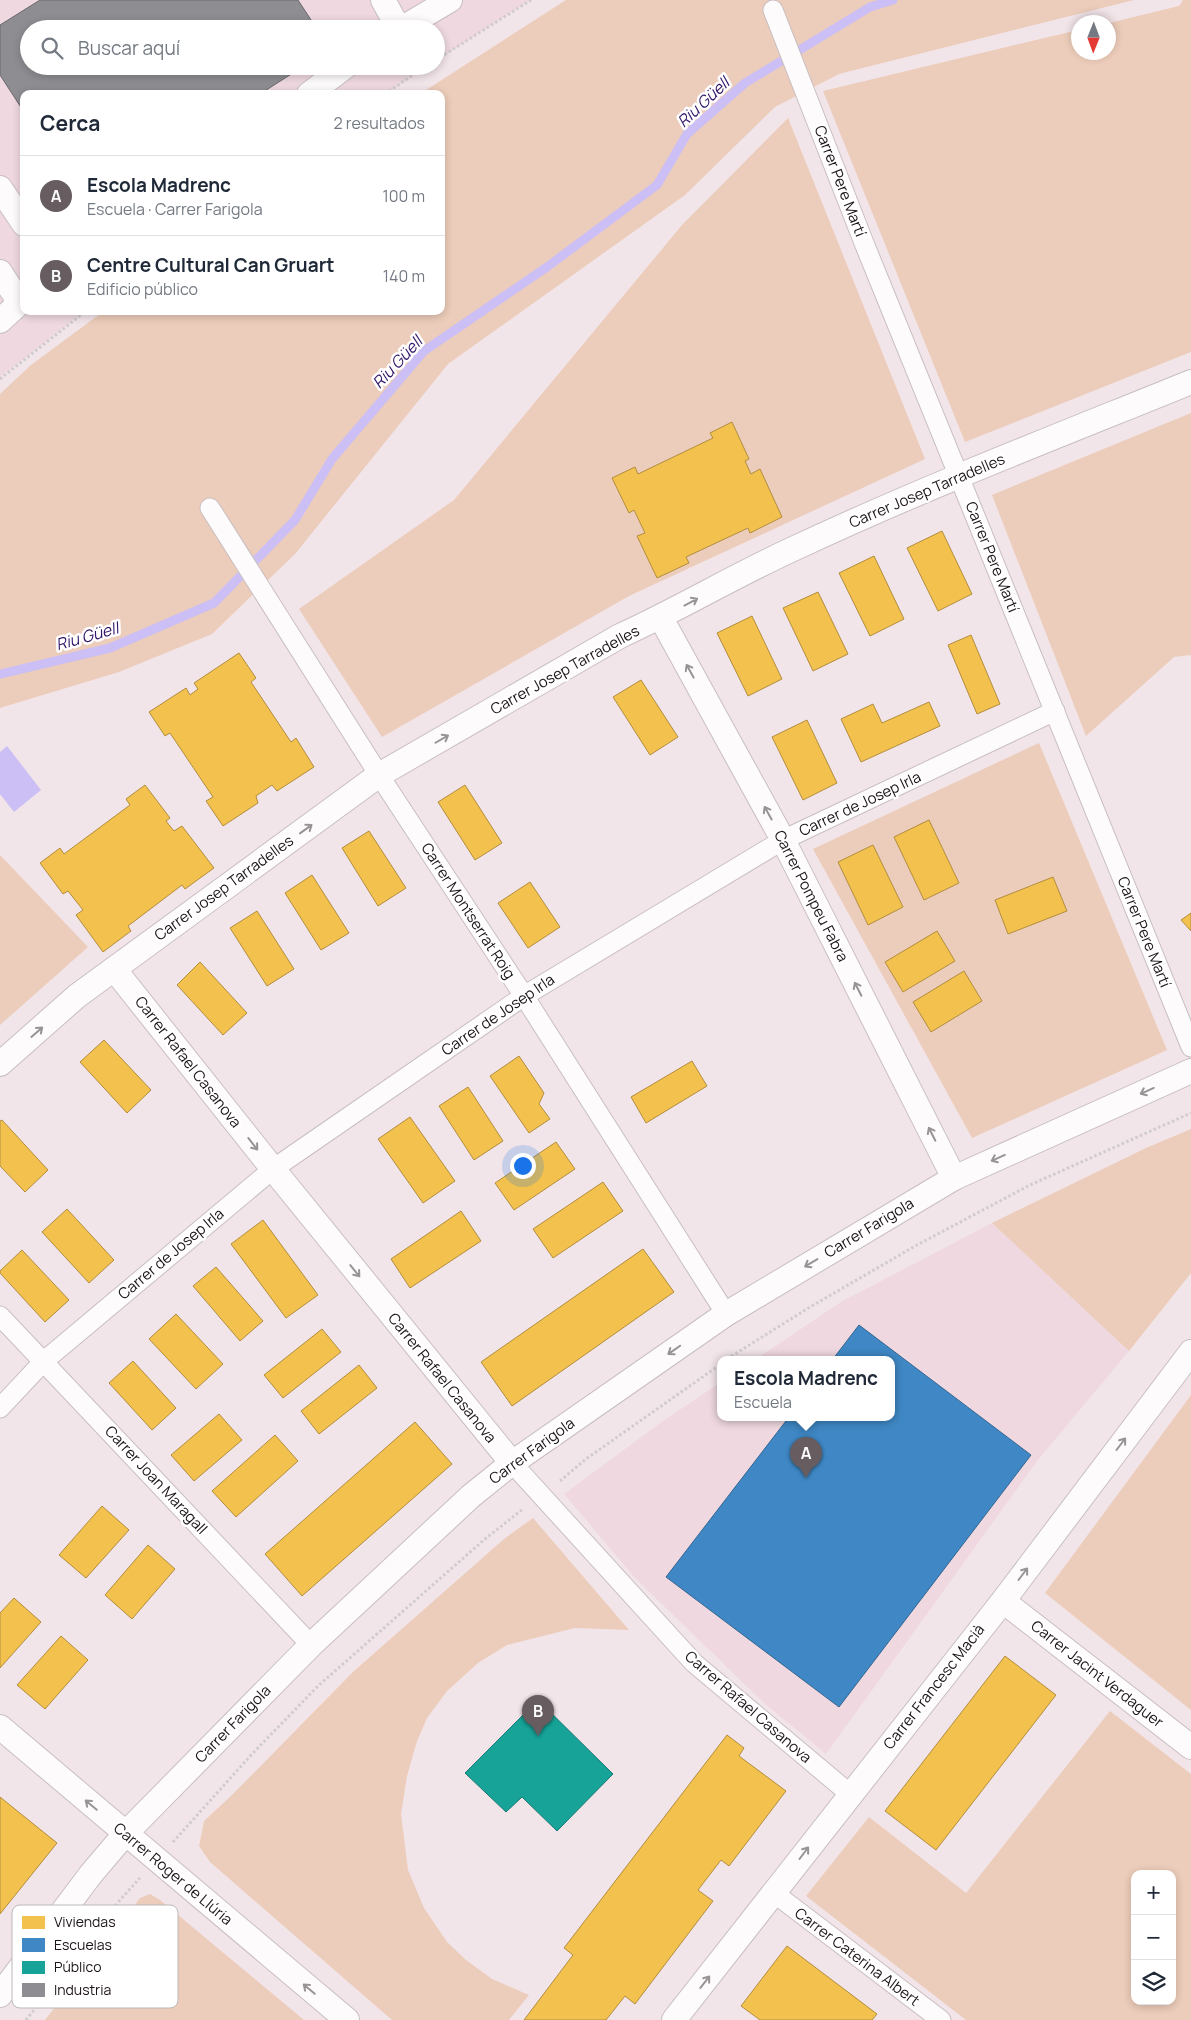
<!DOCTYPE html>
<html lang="es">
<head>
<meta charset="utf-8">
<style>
	:root { --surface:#fff; --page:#f6f6f7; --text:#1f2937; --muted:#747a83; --line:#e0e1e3; --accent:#675d60 }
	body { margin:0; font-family:Manrope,sans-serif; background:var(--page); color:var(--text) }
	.controls { position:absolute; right:15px; bottom:15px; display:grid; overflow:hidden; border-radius:10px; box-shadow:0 2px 8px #0003 }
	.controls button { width:45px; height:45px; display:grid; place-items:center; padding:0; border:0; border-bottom:1px solid var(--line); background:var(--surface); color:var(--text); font:25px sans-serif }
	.compass { position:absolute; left:1071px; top:15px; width:45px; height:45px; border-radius:50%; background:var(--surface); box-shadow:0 2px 8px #0003; rotate:181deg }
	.you { position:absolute; left:522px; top:1165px; width:18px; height:18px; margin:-12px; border:4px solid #fff; border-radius:50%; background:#1a73e8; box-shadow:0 0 0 8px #1a73e833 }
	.badge { display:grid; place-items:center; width:32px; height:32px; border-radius:50%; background:var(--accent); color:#fff; font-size:16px; font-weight:700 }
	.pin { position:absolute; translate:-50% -41px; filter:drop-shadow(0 1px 2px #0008) }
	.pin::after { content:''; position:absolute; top:26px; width:18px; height:15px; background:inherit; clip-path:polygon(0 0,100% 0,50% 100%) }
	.popup { position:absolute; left:717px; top:1356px; width:178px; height:65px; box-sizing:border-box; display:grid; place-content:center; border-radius:10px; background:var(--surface); filter:drop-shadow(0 1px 4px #0005); font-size:16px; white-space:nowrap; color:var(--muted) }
	.popup b { font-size:19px; color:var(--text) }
	.popup::after { content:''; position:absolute; left:50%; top:100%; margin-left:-10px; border:10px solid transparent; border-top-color:var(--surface) }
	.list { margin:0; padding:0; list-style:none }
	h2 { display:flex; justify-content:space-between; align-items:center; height:65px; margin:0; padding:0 20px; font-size:21px }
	h2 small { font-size:16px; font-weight:400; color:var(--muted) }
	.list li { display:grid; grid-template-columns:32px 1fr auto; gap:15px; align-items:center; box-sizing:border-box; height:80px; padding:0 20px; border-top:1px solid var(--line) }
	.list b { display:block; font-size:19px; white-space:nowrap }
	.list p { margin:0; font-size:16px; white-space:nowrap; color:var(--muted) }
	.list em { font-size:16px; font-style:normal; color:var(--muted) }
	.icon { flex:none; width:28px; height:28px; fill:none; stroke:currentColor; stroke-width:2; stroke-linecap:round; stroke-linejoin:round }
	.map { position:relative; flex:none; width:1191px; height:2020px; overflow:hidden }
	.search { position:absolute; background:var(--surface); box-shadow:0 2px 8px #0003; left:20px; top:20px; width:425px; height:55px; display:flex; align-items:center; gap:12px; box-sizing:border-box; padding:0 18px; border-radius:28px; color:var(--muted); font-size:19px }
	.panel { position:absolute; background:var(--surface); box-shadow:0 2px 8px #0003; left:20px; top:90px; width:425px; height:225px; border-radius:10px }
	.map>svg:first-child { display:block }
	.built { fill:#efd8e0 }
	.green { fill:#ecccba; fill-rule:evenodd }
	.water { fill:#ccbff5 }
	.homes { fill:#f2c14e; stroke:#b28d3e }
	.schools { fill:#3f88c5; stroke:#346591 }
	.public { fill:#17a398; stroke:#187871 }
	.industry { fill:#8d8d92; stroke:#6b696d }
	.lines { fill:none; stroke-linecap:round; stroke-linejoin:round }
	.stream { stroke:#ccbff5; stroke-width:9 }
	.pedestrian-casing { stroke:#c8bec1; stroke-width:21 }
	.minor-casing { stroke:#c8bec1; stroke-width:26 }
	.path { stroke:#d0ccce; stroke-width:3; stroke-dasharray:2.5 2.5; stroke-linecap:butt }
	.pedestrian { stroke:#fdfbfc; stroke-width:19 }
	.minor { stroke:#fdfbfc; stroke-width:24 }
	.oneway { stroke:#989395 }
	.labels { text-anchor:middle; stroke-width:5; stroke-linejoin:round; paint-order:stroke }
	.street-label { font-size:15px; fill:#1c1417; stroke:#fff }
	.water-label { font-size:16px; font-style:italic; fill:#321569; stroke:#fff }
	.key { fill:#fff; stroke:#bbb8b9; stroke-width:1 }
	.key-label { font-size:14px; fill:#1c1417 }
</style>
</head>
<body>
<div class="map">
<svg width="1191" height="2020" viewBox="0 0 1191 2020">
	<rect width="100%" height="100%" fill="#f2e5e9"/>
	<g class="built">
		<polygon points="0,0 530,0 436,61 436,29 29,29 29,66 428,66 386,94 24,94 24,311 85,311 0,377"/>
		<polygon points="992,1223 1129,1351 1037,1461 826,1754 765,1704 636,1579 564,1494 663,1421 721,1382 721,1417 891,1417 891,1359 756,1359 841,1302"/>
	</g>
	<g class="green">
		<polygon points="566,0 1134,0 839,74 775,107 685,195 448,364 295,554 212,634 119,672 0,708 0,394 31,365 104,311 441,311 441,94 420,94"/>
		<polygon points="1183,0 1191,0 1191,352 965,442 823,91 1078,30 1078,52 1108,52 1109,23 1179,6"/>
		<polygon points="788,118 925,459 629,596 382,737 299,609 454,500 682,225"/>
		<polygon points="1191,413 1191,655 1174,657 1086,736 992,495"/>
		<polygon points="1039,743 1167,1050 972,1138 813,849"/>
		<polygon points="0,855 88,947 0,1025"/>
		<polygon points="1191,1129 1191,1273 1129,1351 992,1223 1146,1148"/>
		<polygon points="1191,1395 1191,1710 1045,1593"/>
		<polygon points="533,1518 629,1630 575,1628 507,1645 478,1663 447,1691 427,1718 417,1741 407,1776 401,1814 408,1870 424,1908 447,1942 466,1960 492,1979 529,1995 509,2020 392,2020 210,1862 199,1846 204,1821 231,1796 354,1671 504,1539"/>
		<path d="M1110,1711l81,63v246h-225l-160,-124 63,-79 97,76zM1135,1874h37v127h-37z"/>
		<polygon points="150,1894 160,1900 304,2020 45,2020 140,1898"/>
	</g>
	<polygon class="water" points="7,746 41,790 14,812 0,794 0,752"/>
	<g class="homes">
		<polygon points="732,422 749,459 745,461 751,474 760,469 782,517 750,533 748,528 686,557 689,563 657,578 637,536 645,533 634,510 629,513 612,478 635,467 638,474 713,438 710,433"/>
		<polygon points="942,531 972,594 938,611 907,548"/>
		<polygon points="874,556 904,619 870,636 839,573"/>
		<polygon points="818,592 848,654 813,671 783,608"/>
		<polygon points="752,616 782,679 748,696 717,633"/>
		<polygon points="971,635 1000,704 977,714 948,645"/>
		<polygon points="239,653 256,678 251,682 291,742 296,738 314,767 277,791 272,785 256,796 258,803 223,826 206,801 213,797 170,733 165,736 149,712 186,688 190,695 198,689 194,683"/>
		<polygon points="641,680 678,737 650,755 613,697"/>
		<polygon points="929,702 940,726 861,762 841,719 873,704 882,723"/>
		<polygon points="807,720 837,783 803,800 772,737"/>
		<polygon points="145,785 170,818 166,821 174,831 182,826 214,868 185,889 182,885 128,926 131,931 103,952 76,915 83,910 68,891 63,894 40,863 60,848 64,854 130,805 126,799"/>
		<polygon points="465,785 502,843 475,860 438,802"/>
		<polygon points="929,820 959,883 924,900 894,837"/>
		<polygon points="369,831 406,888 378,906 342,848"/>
		<polygon points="873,845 903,907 868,925 838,862"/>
		<polygon points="312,875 349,933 321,950 285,893"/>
		<polygon points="1053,877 1067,911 1008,934 995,900"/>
		<polygon points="530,882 560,927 528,948 498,903"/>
		<polygon points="257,911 294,969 267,986 230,928"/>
		<polygon points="1191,913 1191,931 1181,920"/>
		<polygon points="937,931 955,961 903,992 885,962"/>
		<polygon points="200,962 247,1013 223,1035 177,985"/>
		<polygon points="964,971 982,1001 931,1032 913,1002"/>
		<polygon points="104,1040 151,1090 127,1113 80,1062"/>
		<polygon points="519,1056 544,1093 539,1104 550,1119 529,1133 490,1076"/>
		<polygon points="692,1061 707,1086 646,1123 631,1097"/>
		<polygon points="468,1087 503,1141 474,1160 439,1106"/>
		<polygon points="410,1117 455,1181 423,1203 378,1139"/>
		<polygon points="2,1120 48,1170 25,1192 0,1166 0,1121"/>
		<polygon points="556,1142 575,1169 514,1210 495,1183"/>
		<polygon points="603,1182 623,1211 553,1258 533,1229"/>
		<polygon points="67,1209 114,1260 89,1283 42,1232"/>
		<polygon points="461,1211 481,1241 410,1288 391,1259"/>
		<polygon points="263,1220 318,1295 286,1318 231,1244"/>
		<polygon points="643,1249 674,1292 512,1406 481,1362"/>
		<polygon points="22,1250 69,1300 45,1322 0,1273 0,1271"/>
		<polygon points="216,1267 263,1321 240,1341 193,1286"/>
		<polygon points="176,1314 223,1364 196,1389 149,1339"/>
		<polygon points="322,1329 341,1352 283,1398 264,1375"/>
		<polygon points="133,1361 176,1408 152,1430 109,1383"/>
		<polygon points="359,1365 377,1388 319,1434 301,1411"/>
		<polygon points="219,1414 242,1440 194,1481 171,1455"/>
		<polygon points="415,1422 452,1464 302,1596 265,1554"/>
		<polygon points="275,1435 298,1461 236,1517 212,1491"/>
		<polygon points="102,1506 129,1530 86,1578 59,1555"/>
		<polygon points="148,1545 175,1569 132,1619 105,1595"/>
		<polygon points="14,1598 41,1622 0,1668 0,1613"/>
		<polygon points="61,1636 88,1660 45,1709 17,1685"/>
		<polygon points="1005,1656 1056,1695 936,1850 885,1811"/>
		<polygon points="727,1735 744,1748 739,1756 786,1791 729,1866 721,1860 698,1890 713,1901 635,2004 625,1996 606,2020 524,2020 573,1955 564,1948"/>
		<polygon points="0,1797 57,1843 0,1914"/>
		<polygon points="787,1946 877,2014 872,2020 760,2020 741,2006"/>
	</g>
	<polygon class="schools" points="859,1325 1031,1455 839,1707 666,1577 789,1417 891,1417 891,1359 833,1359"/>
	<polygon class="public" points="538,1700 613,1774 557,1831 522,1797 506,1812 465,1773"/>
	<polygon class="industry" points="40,0 298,0 317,29 29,29 29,66 304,66 260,94 24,94 24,112 0,75 0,25"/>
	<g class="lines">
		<polyline class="stream" points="0,674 110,648 214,603 295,520 332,459 424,351 547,267 657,185 687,134 745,83 870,7 893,0"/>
		<defs>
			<g id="pedestrian">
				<polyline points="773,10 864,243 1191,1047"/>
				<polyline points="210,508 379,775 524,996 726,1314"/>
				<polyline points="0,1316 311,1645"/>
				<polyline points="0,1408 44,1361 273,1169 524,996 783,840 1055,711"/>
				<polyline points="512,1463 694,1663 850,1794"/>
				<polyline points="774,1893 941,2020"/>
			</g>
			<g id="minor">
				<polyline points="383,0 399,29"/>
				<polyline points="401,29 450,0"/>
				<polyline points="309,94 346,66"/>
				<polyline points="0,188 24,224"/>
				<polyline points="0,272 20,303"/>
				<polyline points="0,321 24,299"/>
				<polyline points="661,618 783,840 954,1178"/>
				<polyline points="114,969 273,1169 512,1463"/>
				<path d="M0,1064l77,-68 302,-221 241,-139c59,-27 114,-60 173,-87 130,-61 265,-113 398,-167"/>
				<polyline points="1003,1601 1191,1747"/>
				<polyline points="0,1727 347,2020"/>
				<polyline points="0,1995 91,1874 125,1834 311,1645 471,1496 512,1463 726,1314 954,1178 1191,1071"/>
				<polyline points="674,2020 1003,1601 1191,1352"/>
			</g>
		</defs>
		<use href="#pedestrian" class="pedestrian-casing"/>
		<use href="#minor" class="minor-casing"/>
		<g class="path">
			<polyline points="436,60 531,0"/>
			<polyline points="385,94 426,66"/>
			<polyline points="0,379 86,311"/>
			<polyline points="727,1359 810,1307 917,1245 1030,1185 1191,1113"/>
			<polyline points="560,1481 586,1459 721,1364"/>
			<polyline points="173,1842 252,1754 318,1686 485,1539 523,1509"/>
			<polyline points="26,2020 120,1900 140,1878"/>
		</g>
		<use href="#pedestrian" class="pedestrian"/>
		<use href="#minor" class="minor"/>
	</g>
	<defs><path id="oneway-shaft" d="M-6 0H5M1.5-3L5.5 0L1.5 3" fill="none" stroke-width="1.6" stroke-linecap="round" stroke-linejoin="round" transform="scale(1.25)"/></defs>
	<g class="oneway">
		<use href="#oneway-shaft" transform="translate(691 602) rotate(-28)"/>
		<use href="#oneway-shaft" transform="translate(690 671) rotate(-119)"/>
		<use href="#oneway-shaft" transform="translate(442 739) rotate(-30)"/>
		<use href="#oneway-shaft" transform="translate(768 813) rotate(-119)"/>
		<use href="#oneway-shaft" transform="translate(306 829) rotate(-36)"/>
		<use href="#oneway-shaft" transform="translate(858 989) rotate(-117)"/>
		<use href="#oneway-shaft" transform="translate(37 1032) rotate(-41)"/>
		<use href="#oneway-shaft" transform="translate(1147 1091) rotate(156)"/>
		<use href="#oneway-shaft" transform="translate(932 1134) rotate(-117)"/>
		<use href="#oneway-shaft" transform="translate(253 1144) rotate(52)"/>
		<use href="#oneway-shaft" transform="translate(998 1158) rotate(156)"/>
		<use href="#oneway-shaft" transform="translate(811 1263) rotate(149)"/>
		<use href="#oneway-shaft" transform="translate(355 1271) rotate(51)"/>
		<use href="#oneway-shaft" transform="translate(674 1350) rotate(145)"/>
		<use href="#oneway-shaft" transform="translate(1121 1444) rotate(-53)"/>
		<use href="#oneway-shaft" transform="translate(1023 1574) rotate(-53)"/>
		<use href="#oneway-shaft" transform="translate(91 1805) rotate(-140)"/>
		<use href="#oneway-shaft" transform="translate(804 1853) rotate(-53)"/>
		<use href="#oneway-shaft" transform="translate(705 1982) rotate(-52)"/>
		<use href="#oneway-shaft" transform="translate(309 1989) rotate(-140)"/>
	</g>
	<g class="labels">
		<g class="street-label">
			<text transform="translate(840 181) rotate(69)" y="5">Carrer Pere Martí</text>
			<text transform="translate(927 491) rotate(-23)" y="5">Carrer Josep Tarradelles</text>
			<text transform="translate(992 557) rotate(68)" y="5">Carrer Pere Martí</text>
			<text transform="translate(565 670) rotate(-29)" y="5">Carrer Josep Tarradelles</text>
			<text transform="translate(860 804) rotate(-25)" y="5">Carrer de Josep Irla</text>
			<text transform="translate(224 888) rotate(-36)" y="5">Carrer Josep Tarradelles</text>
			<text transform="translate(811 896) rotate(63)" y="5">Carrer Pompeu Fabra</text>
			<text transform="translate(468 911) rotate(57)" y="5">Carrer Montserrat Roig</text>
			<text transform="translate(1144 932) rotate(68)" y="5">Carrer Pere Martí</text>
			<text transform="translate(498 1015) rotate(-34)" y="5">Carrer de Josep Irla</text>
			<text transform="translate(188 1062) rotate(52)" y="5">Carrer Rafael Casanova</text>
			<text transform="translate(869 1228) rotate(-31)" y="5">Carrer Farigola</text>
			<text transform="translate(171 1254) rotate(-40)" y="5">Carrer de Josep Irla</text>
			<text transform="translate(442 1378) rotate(51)" y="5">Carrer Rafael Casanova</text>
			<text transform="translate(532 1451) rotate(-36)" y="5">Carrer Farigola</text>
			<text transform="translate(156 1480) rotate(47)" y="5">Carrer Joan Maragall</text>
			<text transform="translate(1097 1674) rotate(38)" y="5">Carrer Jacint Verdaguer</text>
			<text transform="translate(934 1687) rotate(-52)" y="5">Carrer Francesc Macià</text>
			<text transform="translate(748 1707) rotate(41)" y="5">Carrer Rafael Casanova</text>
			<text transform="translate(233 1724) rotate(-46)" y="5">Carrer Farigola</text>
			<text transform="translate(173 1874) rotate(40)" y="5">Carrer Roger de Llúria</text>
			<text transform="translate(857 1957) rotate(37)" y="5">Carrer Caterina Albert</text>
		</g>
		<g class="water-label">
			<text transform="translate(703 102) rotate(-43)" y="6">Riu Güell</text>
			<text transform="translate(397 362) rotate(-47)" y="6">Riu Güell</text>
			<text transform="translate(87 636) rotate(-16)" y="6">Riu Güell</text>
		</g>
	</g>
	<rect x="12" y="1905" width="166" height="103" rx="8" class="key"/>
	<rect x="22" y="1916" width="23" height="13" fill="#f2c14e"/>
	<rect x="22" y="1938" width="23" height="14" fill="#3f88c5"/>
	<rect x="22" y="1961" width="23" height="13" fill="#17a398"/>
	<rect x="22" y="1983" width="23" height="14" fill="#8d8d92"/>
	<g class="key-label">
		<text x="54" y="1927">Viviendas</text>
		<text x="54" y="1950">Escuelas</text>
		<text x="54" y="1972">Público</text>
		<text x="54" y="1995">Industria</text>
	</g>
</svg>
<div class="controls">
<button>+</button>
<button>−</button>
<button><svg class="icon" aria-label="layers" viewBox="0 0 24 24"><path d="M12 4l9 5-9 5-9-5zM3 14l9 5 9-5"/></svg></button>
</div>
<svg class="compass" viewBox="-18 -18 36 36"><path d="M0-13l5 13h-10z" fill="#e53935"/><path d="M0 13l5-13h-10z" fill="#747a83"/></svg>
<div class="you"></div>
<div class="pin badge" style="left:806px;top:1478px">A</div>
<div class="popup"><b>Escola Madrenc</b>Escuela</div>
<div class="pin badge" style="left:538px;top:1736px">B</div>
<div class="search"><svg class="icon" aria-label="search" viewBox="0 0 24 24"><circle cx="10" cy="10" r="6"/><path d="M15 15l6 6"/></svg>Buscar aquí</div>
<section class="panel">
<h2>Cerca<small>2 resultados</small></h2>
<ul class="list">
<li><span class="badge">A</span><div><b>Escola Madrenc</b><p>Escuela · Carrer Farigola</p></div><em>100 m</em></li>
<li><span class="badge">B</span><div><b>Centre Cultural Can Gruart</b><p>Edificio público</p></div><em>140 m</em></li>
</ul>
</section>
</div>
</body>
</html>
